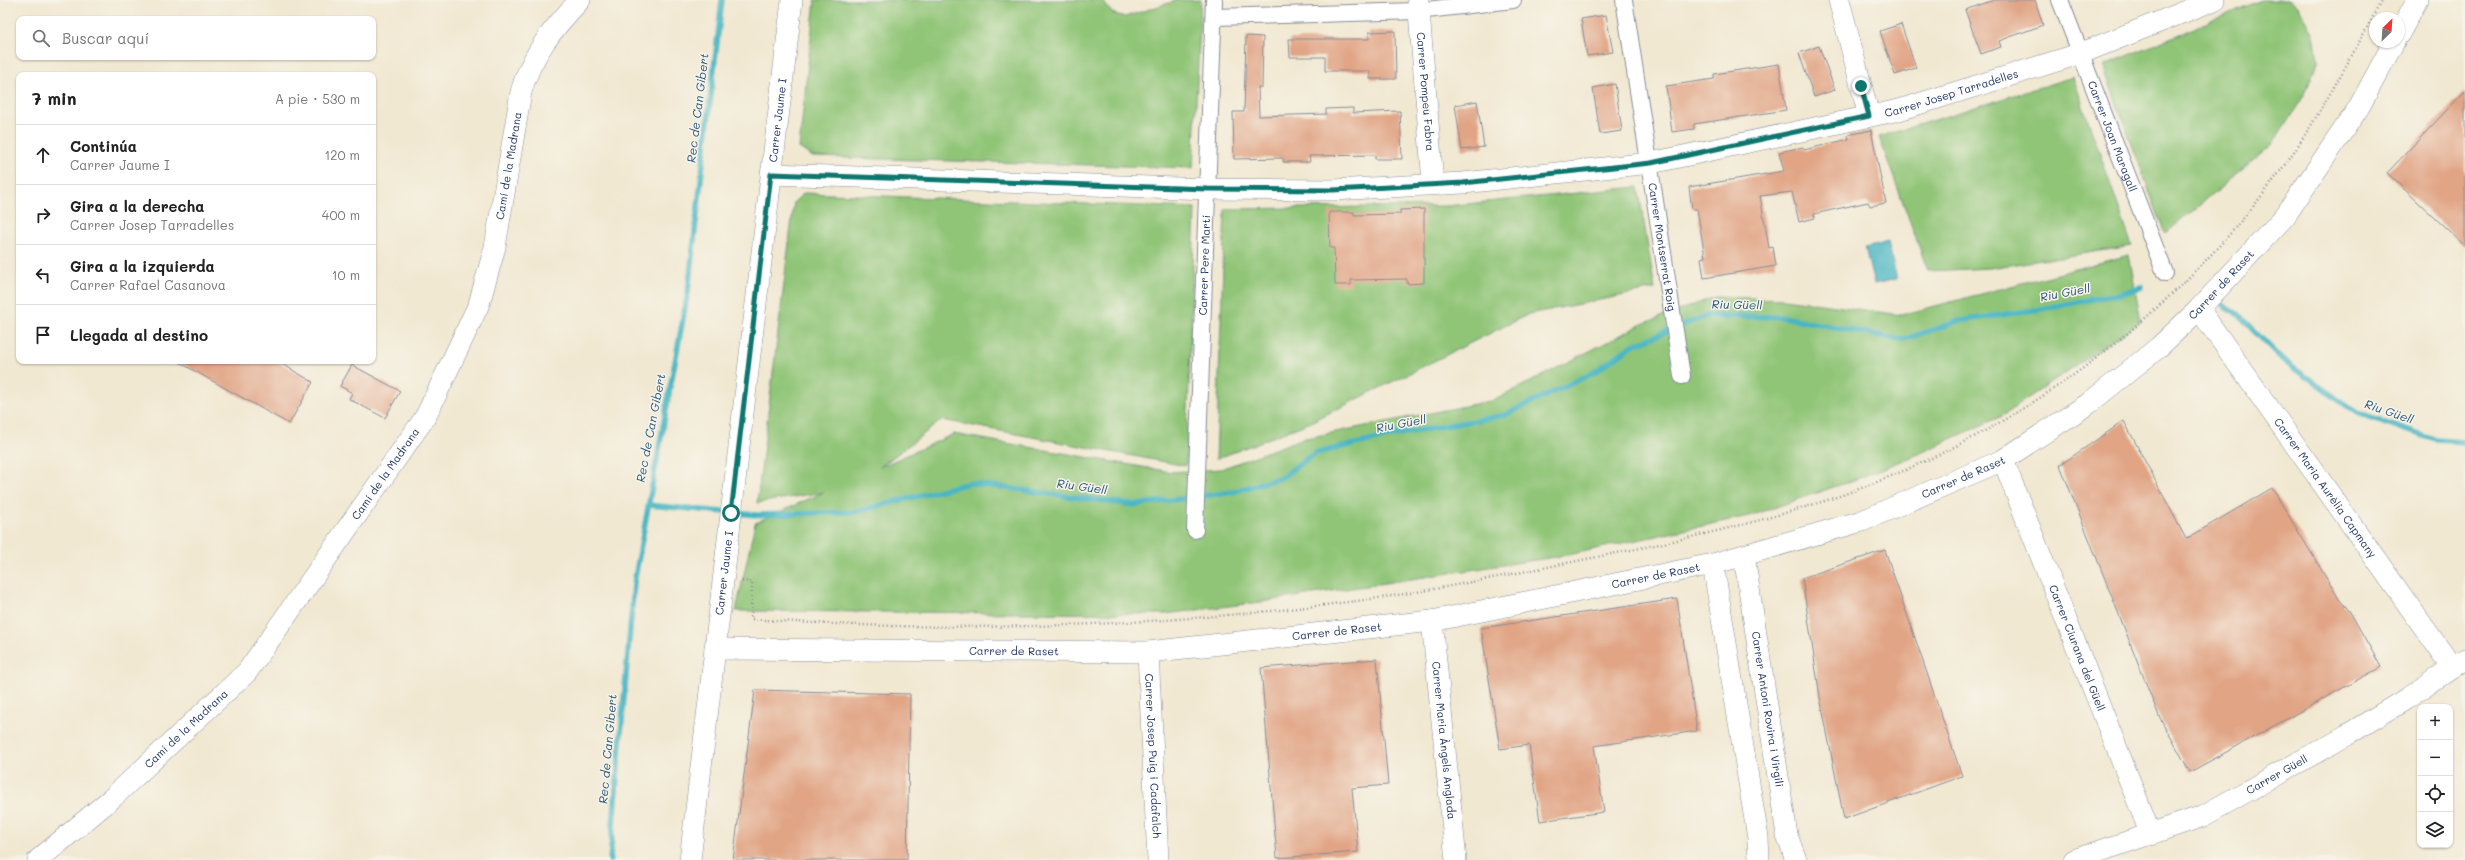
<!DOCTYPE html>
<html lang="es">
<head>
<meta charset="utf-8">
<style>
	:root { --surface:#fff; --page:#f6f6f6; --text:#222; --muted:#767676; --line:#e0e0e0 }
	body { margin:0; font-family:Mali,sans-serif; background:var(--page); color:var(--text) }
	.controls { position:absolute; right:12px; bottom:12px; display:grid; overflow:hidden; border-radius:8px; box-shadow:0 1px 3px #0004 }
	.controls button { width:36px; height:36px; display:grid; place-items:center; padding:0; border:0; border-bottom:1px solid var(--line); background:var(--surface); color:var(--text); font:20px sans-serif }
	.compass { position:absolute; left:2369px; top:12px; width:36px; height:36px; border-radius:50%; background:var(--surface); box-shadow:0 1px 3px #0004; rotate:25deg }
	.stop { position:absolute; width:12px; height:12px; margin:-9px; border:3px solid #0f766e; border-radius:50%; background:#fff }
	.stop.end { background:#0f766e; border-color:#fff; box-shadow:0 1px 4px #0008 }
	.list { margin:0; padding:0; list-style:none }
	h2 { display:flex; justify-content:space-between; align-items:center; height:52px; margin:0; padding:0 16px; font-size:17px }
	h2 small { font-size:13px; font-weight:400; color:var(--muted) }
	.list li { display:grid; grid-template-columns:26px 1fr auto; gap:12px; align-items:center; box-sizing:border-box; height:60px; padding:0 16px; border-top:1px solid var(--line) }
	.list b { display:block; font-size:15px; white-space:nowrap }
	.list p { margin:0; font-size:13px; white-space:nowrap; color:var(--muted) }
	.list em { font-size:13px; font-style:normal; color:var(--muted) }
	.icon { flex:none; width:22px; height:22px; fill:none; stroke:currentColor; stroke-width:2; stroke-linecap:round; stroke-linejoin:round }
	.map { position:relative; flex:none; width:2465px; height:860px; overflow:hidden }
	.search { position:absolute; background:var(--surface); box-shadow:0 1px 3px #0004; left:16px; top:16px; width:360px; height:44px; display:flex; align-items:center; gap:10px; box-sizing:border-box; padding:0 14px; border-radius:8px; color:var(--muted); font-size:15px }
	.panel { position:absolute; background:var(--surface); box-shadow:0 1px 3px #0004; left:16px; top:72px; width:360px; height:292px; border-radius:8px }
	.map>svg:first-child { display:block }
	.green { fill:#90c577; stroke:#567a6a }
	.water { fill:#48b6c3; stroke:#327290 }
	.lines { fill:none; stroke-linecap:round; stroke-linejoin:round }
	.stream { stroke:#48b6c3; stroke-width:5.5 }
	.building { fill:#e1a485 }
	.pedestrian-casing { stroke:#868c98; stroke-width:18 }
	.minor-casing { stroke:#868c98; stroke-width:22 }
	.path { stroke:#868c98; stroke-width:2.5; stroke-dasharray:1 3; stroke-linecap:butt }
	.pedestrian { stroke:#fff; stroke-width:16 }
	.minor { stroke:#fff; stroke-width:21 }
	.route { stroke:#0f766e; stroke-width:5 }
	.labels { text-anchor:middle; stroke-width:3; stroke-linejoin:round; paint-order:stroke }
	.street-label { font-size:11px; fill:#1b2f5e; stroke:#f7f3e8 }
	.water-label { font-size:12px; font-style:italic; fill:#28587c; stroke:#f7f3e8 }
</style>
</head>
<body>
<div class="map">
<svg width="2465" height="860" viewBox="0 0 2465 860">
	<rect width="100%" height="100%" fill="#f7f3e8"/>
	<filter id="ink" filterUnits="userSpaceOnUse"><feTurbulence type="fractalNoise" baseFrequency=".025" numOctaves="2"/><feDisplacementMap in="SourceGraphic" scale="8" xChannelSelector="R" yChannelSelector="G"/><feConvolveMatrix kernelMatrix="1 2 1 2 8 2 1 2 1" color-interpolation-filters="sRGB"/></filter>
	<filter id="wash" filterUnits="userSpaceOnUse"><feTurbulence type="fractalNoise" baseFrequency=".012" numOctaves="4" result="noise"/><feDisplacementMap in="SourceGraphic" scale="16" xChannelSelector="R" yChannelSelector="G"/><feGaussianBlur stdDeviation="0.9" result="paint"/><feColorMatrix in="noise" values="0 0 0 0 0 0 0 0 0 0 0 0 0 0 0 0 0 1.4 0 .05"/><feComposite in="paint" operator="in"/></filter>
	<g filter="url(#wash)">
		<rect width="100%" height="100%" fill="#f1e8d1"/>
		<g class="green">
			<polygon points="815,0 1102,0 1112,13 1125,17 1178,0 1201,0 1193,168 813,157 799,148"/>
			<polygon points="2261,0 2288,0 2298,6 2314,34 2318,60 2305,94 2273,144 2165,234 2103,66"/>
			<polygon points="2073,77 2132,246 1990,268 1928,271 1879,137"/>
			<polygon points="1638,187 1655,289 1529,314 1311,422 1216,459 1225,209 1446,206"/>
			<polygon points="804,193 1195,208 1186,466 942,420 880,467 954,434 1171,472 1221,469 1301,439 1495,400 1642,324 1715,297 1784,299 1901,315 2129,255 2141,321 2002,416 1914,456 1854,480 1753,515 1568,555 1261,602 1165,614 736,611 755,523 824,492 757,503 794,202"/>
		</g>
		<polygon class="water" points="1888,242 1897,279 1874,284 1865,248"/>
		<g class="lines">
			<g class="stream">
				<polyline points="2223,305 2236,313 2285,362 2357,413 2435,440 2465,442"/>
				<polyline points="648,505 757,515 855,512 969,483 1134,505 1233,492 1282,477 1315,453 1406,433 1505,415 1593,373 1633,345 1706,316 1783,317 1902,340 1959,321 2036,310 2119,294 2142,287"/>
				<polyline points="610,860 634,583 688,292 722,0"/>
			</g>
		</g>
		<g id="blocks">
			<g class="building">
				<polygon points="1994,0 2035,0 2043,25 1999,41 2001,47 1981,54 1965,10"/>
				<polygon points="1606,15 1613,52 1587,56 1581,19"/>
				<polygon points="1901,24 1916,68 1895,75 1880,31"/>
				<polygon points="1395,31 1396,79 1370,79 1370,71 1325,71 1325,57 1290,57 1289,39 1369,39 1369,32"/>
				<polygon points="1246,36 1263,37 1262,87 1258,87 1259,116 1326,114 1326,109 1353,108 1353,113 1400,111 1402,159 1375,159 1375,155 1309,156 1310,162 1283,162 1283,158 1234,159 1233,112 1244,112"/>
				<polygon points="1819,46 1835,90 1814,97 1799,53"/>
				<polygon points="1779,64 1786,110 1694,124 1694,129 1672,132 1666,86 1714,79 1714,74"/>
				<polygon points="1615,84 1622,131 1600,134 1593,88"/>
				<polygon points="2465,91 2465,246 2387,173"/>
				<polygon points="1477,101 1484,147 1462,150 1455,105"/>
				<polygon points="1871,130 1886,203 1870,206 1868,202 1814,214 1815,218 1799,222 1792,192 1760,196 1769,248 1773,247 1776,266 1704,278 1701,258 1705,257 1697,209 1692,209 1689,187 1784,171 1779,152 1803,147 1804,150 1849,139 1848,135"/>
				<polygon points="1424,209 1424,283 1407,284 1407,279 1351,280 1351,285 1335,285 1334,248 1330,248 1329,212 1354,212 1354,215 1400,214 1400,210"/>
				<polygon points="177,361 277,361 313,382 289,424"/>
				<polygon points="352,365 400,391 385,418 349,399 352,393 340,386"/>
				<polygon points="2124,421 2186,539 2272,488 2336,594 2350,612 2381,667 2190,772 2159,716 2060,465"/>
				<polygon points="1885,550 1962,776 1844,819 1820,697 1802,578"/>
				<polygon points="1677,599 1697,731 1594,746 1604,812 1540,821 1529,745 1500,749 1481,628"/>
				<polygon points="1377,659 1388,785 1352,788 1358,852 1277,858 1261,668"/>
				<polygon points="755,690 910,694 907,860 733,860"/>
			</g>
		</g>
	</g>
	<g filter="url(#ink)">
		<use href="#blocks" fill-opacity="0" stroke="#868c98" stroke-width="1"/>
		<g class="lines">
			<defs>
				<g id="pedestrian">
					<path id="s1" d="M1624,0l58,376"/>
					<path id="s2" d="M2060,0l105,273"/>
					<polyline points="1214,17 1418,11 1513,0"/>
					<path id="s3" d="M1195,530l19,-530"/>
				</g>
				<g id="minor">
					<path id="s4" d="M1418,0l15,183"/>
					<polyline points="1839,0 1869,116"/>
					<polyline points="2399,34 2417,0"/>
					<path id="s5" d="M771,174l437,15 125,1 130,-7 188,-20 248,-53 180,-56 135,-54"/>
					<path id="s6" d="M2199,309l253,358"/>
					<path id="s7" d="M2003,460l148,375"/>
					<path id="s8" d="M1744,556l43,279 9,25"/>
					<polyline points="1713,564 1758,838 1759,860"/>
					<path id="s9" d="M1432,621l24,239"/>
					<path id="s10" d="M715,649l433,3 284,-31 281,-57 149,-43 141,-61 85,-56 71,-57 40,-38 86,-93 74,-109 35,-65"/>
					<path id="s11" d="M1148,652l10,208"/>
					<path id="s12" d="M38,860l73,-61 136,-127 179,-256 53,-112 16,-57 26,-155c10,-37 33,-65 59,-92"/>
					<path id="s13" d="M690,860l102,-860"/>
					<path id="s14" d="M2074,860l129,-44 144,-81 59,-36 59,-40"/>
				</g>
			</defs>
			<use href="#pedestrian" class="pedestrian-casing"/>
			<use href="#minor" class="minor-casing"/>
			<path class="path" d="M742,581l10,1 -1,37c201,15 406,8 605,-18 71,-9 141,-24 211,-38 94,-19 190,-38 281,-70 93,-34 182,-82 260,-144 75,-59 143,-131 195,-211 29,-45 54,-92 79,-138"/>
			<use href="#pedestrian" class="pedestrian"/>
			<use href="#minor" class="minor"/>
		</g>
	</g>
	<g class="lines" filter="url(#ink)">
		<polyline class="route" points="731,513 771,174 1208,189 1333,190 1463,183 1651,163 1869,116 1861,86"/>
	</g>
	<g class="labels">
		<g class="street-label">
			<text dy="4" stroke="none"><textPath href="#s4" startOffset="92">Carrer Pompeu Fabra</textPath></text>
			<text dy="4" stroke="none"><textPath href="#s5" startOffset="1190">Carrer Josep Tarradelles</textPath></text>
			<text dy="4" stroke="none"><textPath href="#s13" startOffset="745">Carrer Jaume I</textPath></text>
			<text dy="4" stroke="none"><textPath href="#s2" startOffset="146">Carrer Joan Maragall</textPath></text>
			<text dy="4" stroke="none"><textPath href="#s12" startOffset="859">Camí de la Madrana</textPath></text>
			<text dy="4" stroke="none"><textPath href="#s1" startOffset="250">Carrer Montserrat Roig</textPath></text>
			<text dy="4" stroke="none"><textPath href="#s3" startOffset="265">Carrer Pere Martí</textPath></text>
			<text dy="4" stroke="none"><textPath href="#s10" startOffset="1595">Carrer de Raset</textPath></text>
			<text dy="4" stroke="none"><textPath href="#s12" startOffset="523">Camí de la Madrana</textPath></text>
			<text dy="4" stroke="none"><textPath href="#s10" startOffset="1271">Carrer de Raset</textPath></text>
			<text dy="4" stroke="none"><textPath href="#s6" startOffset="219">Carrer Maria Aurèlia Capmany</textPath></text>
			<text dy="4" stroke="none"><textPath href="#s13" startOffset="289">Carrer Jaume I</textPath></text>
			<text dy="4" stroke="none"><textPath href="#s10" startOffset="947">Carrer de Raset</textPath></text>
			<text dy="4" stroke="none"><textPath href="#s10" startOffset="623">Carrer de Raset</textPath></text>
			<text dy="4" stroke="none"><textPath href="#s7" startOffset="202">Carrer Ciurana del Güell</textPath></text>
			<text dy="4" stroke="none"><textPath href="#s10" startOffset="299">Carrer de Raset</textPath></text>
			<text dy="4" stroke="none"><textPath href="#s8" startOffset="155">Carrer Antoni Rovira i Virgili</textPath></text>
			<text dy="4" stroke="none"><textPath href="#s12" startOffset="198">Camí de la Madrana</textPath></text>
			<text dy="4" stroke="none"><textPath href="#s9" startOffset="120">Carrer Maria Àngels Anglada</textPath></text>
			<text dy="4" stroke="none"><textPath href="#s11" startOffset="104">Carrer Josep Puig i Cadafalch</textPath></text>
			<text dy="4" stroke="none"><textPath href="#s14" startOffset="221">Carrer Güell</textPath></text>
		</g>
		<g class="water-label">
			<text transform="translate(698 108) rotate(-83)" y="4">Rec de Can Gibert</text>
			<text transform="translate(2065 293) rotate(-11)" y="4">Riu Güell</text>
			<text transform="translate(1737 305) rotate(1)" y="4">Riu Güell</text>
			<text transform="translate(2389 412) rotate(19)" y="4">Riu Güell</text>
			<text transform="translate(1401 424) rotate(-11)" y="4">Riu Güell</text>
			<text transform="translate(651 428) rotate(-79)" y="4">Rec de Can Gibert</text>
			<text transform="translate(1082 487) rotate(8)" y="4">Riu Güell</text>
			<text transform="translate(608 749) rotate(-85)" y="4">Rec de Can Gibert</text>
		</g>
	</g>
</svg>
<div class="controls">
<button>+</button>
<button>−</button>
<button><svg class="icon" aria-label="locate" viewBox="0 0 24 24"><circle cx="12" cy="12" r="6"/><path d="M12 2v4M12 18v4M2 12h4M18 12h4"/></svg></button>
<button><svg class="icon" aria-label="layers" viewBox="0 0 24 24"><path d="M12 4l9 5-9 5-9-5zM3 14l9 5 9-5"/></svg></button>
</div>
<svg class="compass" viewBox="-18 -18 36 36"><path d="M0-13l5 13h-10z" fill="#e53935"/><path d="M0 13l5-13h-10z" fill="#767676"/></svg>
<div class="stop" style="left:731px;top:513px"></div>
<div class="stop end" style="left:1861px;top:86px"></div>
<div class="search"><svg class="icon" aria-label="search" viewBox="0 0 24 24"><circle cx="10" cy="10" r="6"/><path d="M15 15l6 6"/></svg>Buscar aquí</div>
<section class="panel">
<h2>7 min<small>A pie · 530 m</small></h2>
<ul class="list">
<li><svg class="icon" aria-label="ahead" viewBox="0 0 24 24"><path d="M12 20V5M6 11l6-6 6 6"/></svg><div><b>Continúa</b><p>Carrer Jaume I</p></div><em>120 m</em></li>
<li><svg class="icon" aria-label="right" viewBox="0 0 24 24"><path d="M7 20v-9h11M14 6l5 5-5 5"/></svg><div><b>Gira a la derecha</b><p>Carrer Josep Tarradelles</p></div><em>400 m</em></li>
<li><svg class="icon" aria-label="left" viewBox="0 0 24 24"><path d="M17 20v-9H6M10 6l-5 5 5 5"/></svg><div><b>Gira a la izquierda</b><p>Carrer Rafael Casanova</p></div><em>10 m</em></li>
<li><svg class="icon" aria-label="arrive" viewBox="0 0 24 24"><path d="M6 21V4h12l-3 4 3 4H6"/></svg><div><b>Llegada al destino</b></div></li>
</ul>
</section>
</div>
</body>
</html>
